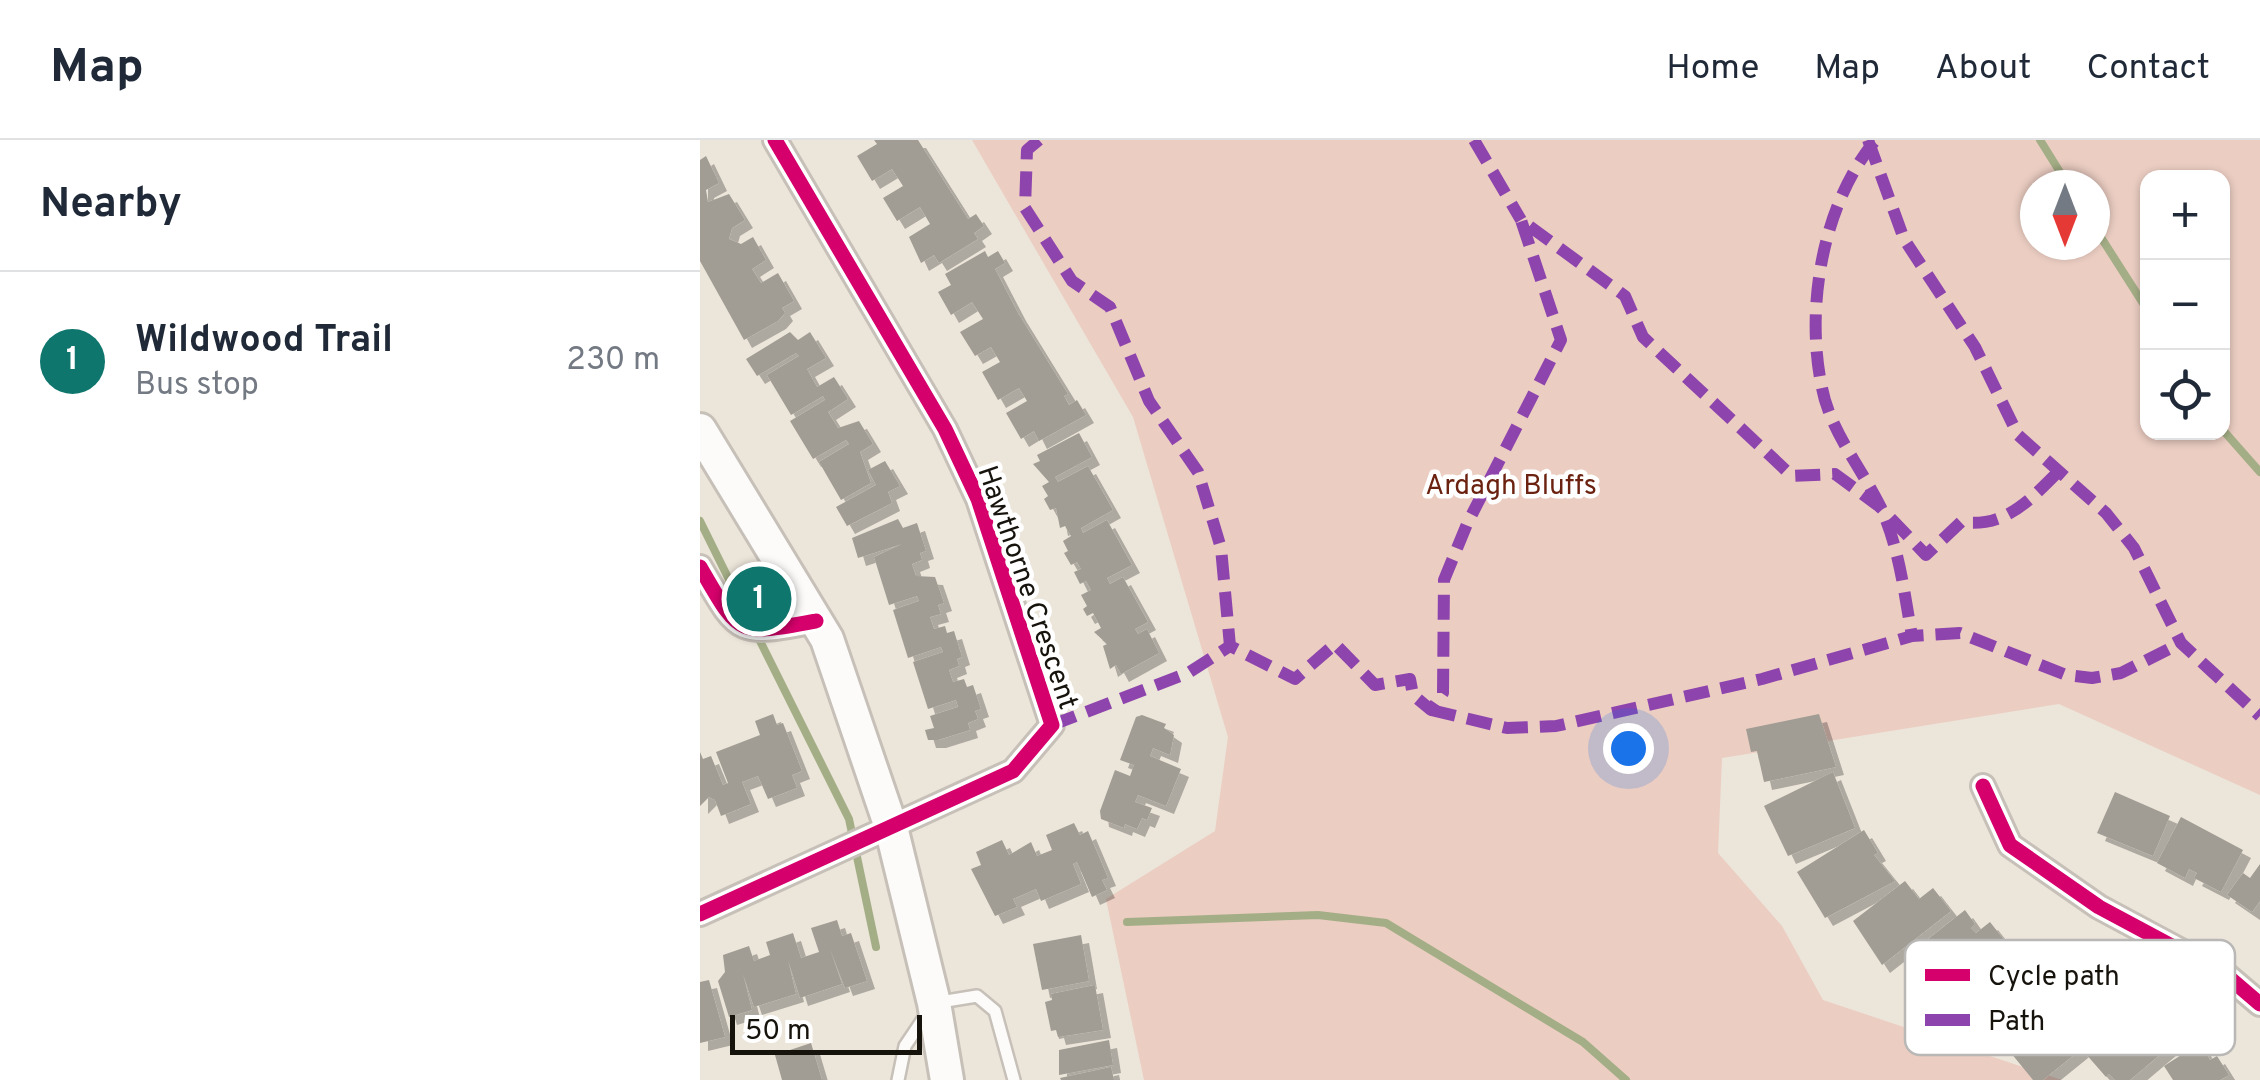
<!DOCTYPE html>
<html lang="en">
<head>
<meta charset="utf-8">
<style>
	:root { --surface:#fff; --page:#f2f2f3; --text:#1f2937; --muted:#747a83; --line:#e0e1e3; --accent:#0f766e }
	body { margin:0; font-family:Overpass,sans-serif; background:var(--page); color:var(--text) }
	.controls { position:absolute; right:30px; top:30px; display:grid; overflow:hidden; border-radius:20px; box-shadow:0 2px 8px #0004 }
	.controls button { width:90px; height:90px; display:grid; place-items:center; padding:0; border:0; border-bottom:2px solid var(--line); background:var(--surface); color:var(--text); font:50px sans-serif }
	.compass { position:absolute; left:1320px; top:30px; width:90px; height:90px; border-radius:50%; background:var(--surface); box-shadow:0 2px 8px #0004; rotate:180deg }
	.scale { position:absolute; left:30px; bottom:25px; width:192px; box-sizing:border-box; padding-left:10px; border:5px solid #16120c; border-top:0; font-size:28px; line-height:35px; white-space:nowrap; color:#16120c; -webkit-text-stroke:8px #fff; paint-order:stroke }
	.you { position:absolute; left:928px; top:608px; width:35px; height:35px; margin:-25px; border:8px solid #fff; border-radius:50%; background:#1a73e8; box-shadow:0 0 0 15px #1a73e833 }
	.badge { display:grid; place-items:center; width:65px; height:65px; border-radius:50%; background:var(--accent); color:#fff; font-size:32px; font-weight:700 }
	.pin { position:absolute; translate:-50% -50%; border:5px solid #fff; box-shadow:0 2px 10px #0006 }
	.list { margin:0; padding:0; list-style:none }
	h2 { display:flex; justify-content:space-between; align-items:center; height:130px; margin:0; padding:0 40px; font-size:42px }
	h2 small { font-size:32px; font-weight:400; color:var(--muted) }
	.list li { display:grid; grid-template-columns:65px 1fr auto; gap:30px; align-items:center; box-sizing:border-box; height:180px; padding:0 40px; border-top:2px solid var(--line) }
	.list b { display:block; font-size:38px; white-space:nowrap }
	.list p { margin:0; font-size:32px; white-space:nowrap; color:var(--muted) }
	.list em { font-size:32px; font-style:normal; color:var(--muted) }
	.icon { flex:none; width:55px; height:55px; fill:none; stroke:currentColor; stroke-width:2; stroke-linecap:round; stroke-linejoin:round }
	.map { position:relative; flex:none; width:1560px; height:940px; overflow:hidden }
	header { display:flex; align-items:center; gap:60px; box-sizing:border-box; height:140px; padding:0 50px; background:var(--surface); border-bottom:2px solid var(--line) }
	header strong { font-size:48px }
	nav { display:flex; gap:55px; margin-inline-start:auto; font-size:35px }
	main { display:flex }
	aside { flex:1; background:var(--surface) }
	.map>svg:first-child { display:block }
	.green { fill:#ebcdc2; fill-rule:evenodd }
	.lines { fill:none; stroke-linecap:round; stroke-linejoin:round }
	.stream { stroke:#a4ae86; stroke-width:8 }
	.building { fill:#a19d94; filter:url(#shadow) }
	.lane-casing { stroke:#c6c0b8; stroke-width:16 }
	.street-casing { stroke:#c6c0b8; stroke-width:28 }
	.secondary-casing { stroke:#c6c0b8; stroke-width:38 }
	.lane { stroke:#fcfbf9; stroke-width:11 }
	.street { stroke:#fcfbf9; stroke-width:22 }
	.secondary { stroke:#fcfbf9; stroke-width:32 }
	.quiet { stroke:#8e44ad; stroke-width:12; stroke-dasharray:25 12; stroke-linecap:butt }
	.cycleway-casing { stroke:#fff; stroke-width:21 }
	.cycleway { stroke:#d6006c; stroke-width:15 }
	.labels { text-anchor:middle; stroke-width:9; stroke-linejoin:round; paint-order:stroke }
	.park-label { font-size:28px; fill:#6b2210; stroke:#fff }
	.street-label { font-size:28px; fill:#16120c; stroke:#fff }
	.key { fill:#fff; stroke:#b9b8b6; stroke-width:2.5 }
	.key-label { font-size:28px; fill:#16120c }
</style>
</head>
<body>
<header>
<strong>Map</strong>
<nav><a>Home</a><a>Map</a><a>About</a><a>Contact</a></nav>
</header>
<main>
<aside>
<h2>Nearby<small></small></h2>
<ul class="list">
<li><span class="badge">1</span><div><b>Wildwood Trail</b><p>Bus stop</p></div><em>230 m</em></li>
</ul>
</aside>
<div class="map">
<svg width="1560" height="940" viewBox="0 0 1560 940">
	<defs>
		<filter id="shadow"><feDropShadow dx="8" dy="8" stdDeviation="0" flood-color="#0004"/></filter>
	</defs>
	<rect width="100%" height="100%" fill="#ece5da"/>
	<path class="green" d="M272,0h1288v655l-201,-91 -337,54 -4,95 64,73 41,74 239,80h-918l-38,-181 109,-68 13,-94 -95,-320zM1448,38h74v254h-74zM1335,45h60v60h-60z"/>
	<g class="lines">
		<g class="stream">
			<polyline points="1340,0 1368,45"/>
			<polyline points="1395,88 1448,171"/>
			<polyline points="1522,289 1560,332"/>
			<polyline points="0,381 49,480"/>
			<polyline points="56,493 149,679 176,807"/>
			<polyline points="427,782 618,775 686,783 883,902 926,940"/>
		</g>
	</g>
	<g class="building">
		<polygon points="174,0 218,0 268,79 276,74 284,86 274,93 278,99 239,123 234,115 221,123 209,97 230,84 220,67 197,81 183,58 203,46 192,29 172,41 157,16 177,4"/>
		<polygon points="6,16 19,43 6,50 8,62 29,54 45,80 32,88 29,99 41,104 53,97 66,120 52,129 61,143 78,133 94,161 82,168 85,173 78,181 44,200 0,121 0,20"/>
		<polygon points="285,111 288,117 298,111 305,123 295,129 318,173 368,254 364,256 369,265 377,260 386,275 339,301 334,291 321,299 306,273 327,261 319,248 298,260 282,232 300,222 291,207 275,216 260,192 283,179 272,162 251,175 238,152 251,145 245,134"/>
		<polygon points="90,192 98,200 110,192 126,218 107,229 117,247 134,237 148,259 128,272 138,288 159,281 173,304 160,312 171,343 141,360 119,322 149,304 146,300 113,319 90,281 125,260 123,256 91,275 67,235 99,216 96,213 57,236 46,219"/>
		<polygon points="379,293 392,317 355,337 358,342 388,326 413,370 381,388 383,393 407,380 432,425 407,438 410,444 423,437 448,482 435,489 438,494 447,489 459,513 421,534 416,525 410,529 403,506 407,504 394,492 401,488 393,473 387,476 383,469 387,466 381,455 391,450 386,441 380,444 374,432 381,429 377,422 371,425 364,413 368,411 363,401 371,396 365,386 360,388 356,368 350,370 344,359 348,356 342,346 349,342 333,324 340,321 337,315"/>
		<polygon points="185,321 200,346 188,352 192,363 147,386 136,367 176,345 168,330"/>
		<polygon points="198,379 203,388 217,383 226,411 220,413 222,420 212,424 216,436 235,437 244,463 238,465 241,474 230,477 234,489 245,486 247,493 254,491 262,517 257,519 259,526 249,530 253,542 264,539 267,547 273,545 281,569 275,571 278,579 268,583 270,590 238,600 228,600 225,590 234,588 230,576 258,567 256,560 228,569 213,522 243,512 241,507 208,518 193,470 219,461 217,456 189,465 174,417 202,404 158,418 152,398"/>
		<polygon points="73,574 77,585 83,583 102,631 92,635 97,648 68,659 58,636 42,642 51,664 21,676 15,660 9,657 0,666 0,612 3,619 11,616 23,645 28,643 16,612 60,595 55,581"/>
		<polygon points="1119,574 1136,627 1064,642 1057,611 1051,612 1046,589"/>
		<polygon points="442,575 466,584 464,588 474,595 470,615 453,608 450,616 481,629 466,666 438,655 435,662 452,668 447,680 442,678 437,689 425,684 424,688 401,679 400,671 415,630 430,636 434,625 420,620 436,577"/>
		<polygon points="1133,632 1155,688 1088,716 1064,666"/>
		<polygon points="1415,652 1470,676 1453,716 1397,693"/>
		<polygon points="1481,677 1543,710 1521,752 1494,738 1497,733 1489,729 1485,738 1457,723"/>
		<polygon points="374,683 380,695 388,691 408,738 402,740 407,750 392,757 377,722 373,724 381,744 341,761 336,749 313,759 317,767 295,776 271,729 281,725 276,712 302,700 309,715 331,702 337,716 352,710 346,695"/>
		<polygon points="1164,690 1178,713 1174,715 1195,741 1125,778 1097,732"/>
		<polygon points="1560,724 1560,761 1552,772 1527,755 1543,733 1550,738"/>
		<polygon points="1205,741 1219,759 1233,748 1251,771 1182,825 1153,781"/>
		<polygon points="1265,770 1275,784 1271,788 1276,793 1290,782 1309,806 1249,853 1218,807"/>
		<polygon points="137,780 142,796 151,793 167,841 145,848 130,809 142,844 100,858 88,820 96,854 54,867 43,834 52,870 29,877 18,841 25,832 23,815 49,806 54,821 70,815 66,802 93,793 101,818 119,812 111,788"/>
		<polygon points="381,795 389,841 342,850 333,804"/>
		<polygon points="1380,831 1402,858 1396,862 1402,870 1395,875 1406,889 1343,940 1333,940 1302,902 1336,875 1332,871"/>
		<polygon points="9,840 25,897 0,903 0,842"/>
		<polygon points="395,845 403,890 358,897 356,890 351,891 345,862 352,860 351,854"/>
		<polygon points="1446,862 1475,902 1430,940 1415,940 1409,934 1406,937 1385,913"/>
		<polygon points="409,900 413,925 359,935 359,910"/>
		<polygon points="111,903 122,940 82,940 75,915"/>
		<polygon points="1500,903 1510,920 1517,916 1529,935 1520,940 1473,940 1464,926"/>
		<polygon points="411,927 414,940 361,940 360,938"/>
	</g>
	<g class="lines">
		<defs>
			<polyline id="lane" points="198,940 205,906 234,863 277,856 295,871 314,940"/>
			<g id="street">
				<path d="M0,427c40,69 36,69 116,54"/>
				<polyline points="1283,646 1310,705 1399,767 1526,835 1560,864"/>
				<polyline points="0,774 313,631 352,585 278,359 245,289 75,0"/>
			</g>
			<polyline id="secondary" points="0,290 127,499 191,687 234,863 247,940"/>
		</defs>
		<use href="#lane" class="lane-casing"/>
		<use href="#street" class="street-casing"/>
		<use href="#secondary" class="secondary-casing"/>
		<use href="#lane" class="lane"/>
		<use href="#street" class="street"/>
		<use href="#secondary" class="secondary"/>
		<g class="quiet">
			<path d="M339,0l-12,10 -2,58 47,73 38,26 39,94 49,71 23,76 9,98 65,33 40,-35 40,41 35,-6 3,16 18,15 12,-17 1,-113 23,-56 94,-184 -40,-120 104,76 18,41 149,139 43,-2 45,33 46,48 35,-33c43,6 67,-20 96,-49"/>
			<polyline points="774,0 821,80"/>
			<polyline points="1168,0 1204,99 1275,207 1318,295 1406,373 1434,408 1481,503 1560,576"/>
			<path d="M1174,2c-52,64 -69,167 -52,246 8,42 38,78 57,116 20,41 25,88 33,132"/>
			<polyline points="731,570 807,588 856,586 1062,539 1212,496 1260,493 1366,535 1392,538 1421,533 1481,503"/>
			<polyline points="352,585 488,533 530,506"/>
		</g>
		<defs>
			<g id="cycleway">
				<path d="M0,427c40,69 36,69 116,54"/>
				<polyline points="1283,646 1310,705 1399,767 1526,835 1560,864"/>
				<polyline points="0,774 313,631 352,585 278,359 245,289 75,0"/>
			</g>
		</defs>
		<use href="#cycleway" class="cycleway-casing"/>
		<use href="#cycleway" class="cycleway"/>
	</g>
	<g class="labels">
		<g class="park-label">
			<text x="811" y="354">Ardagh Bluffs</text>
		</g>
		<g class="street-label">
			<text transform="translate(329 447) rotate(71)" y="10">Hawthorne Crescent</text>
		</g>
	</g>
	<rect x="1205" y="800" width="330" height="115" rx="15" class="key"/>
	<rect x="1225" y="829" width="45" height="12" fill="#d6006c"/>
	<rect x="1225" y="874" width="45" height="12" fill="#8e44ad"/>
	<g class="key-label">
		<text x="1288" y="845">Cycle path</text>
		<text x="1288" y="890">Path</text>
	</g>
</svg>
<div class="controls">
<button>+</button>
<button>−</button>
<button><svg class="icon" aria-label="locate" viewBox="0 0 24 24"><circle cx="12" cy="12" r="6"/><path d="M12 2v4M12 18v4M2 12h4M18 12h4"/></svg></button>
</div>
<svg class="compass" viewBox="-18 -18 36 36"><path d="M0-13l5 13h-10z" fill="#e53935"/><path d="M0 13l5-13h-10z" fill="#747a83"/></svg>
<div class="scale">50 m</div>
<div class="you"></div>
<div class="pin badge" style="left:59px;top:459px">1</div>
</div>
</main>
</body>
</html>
